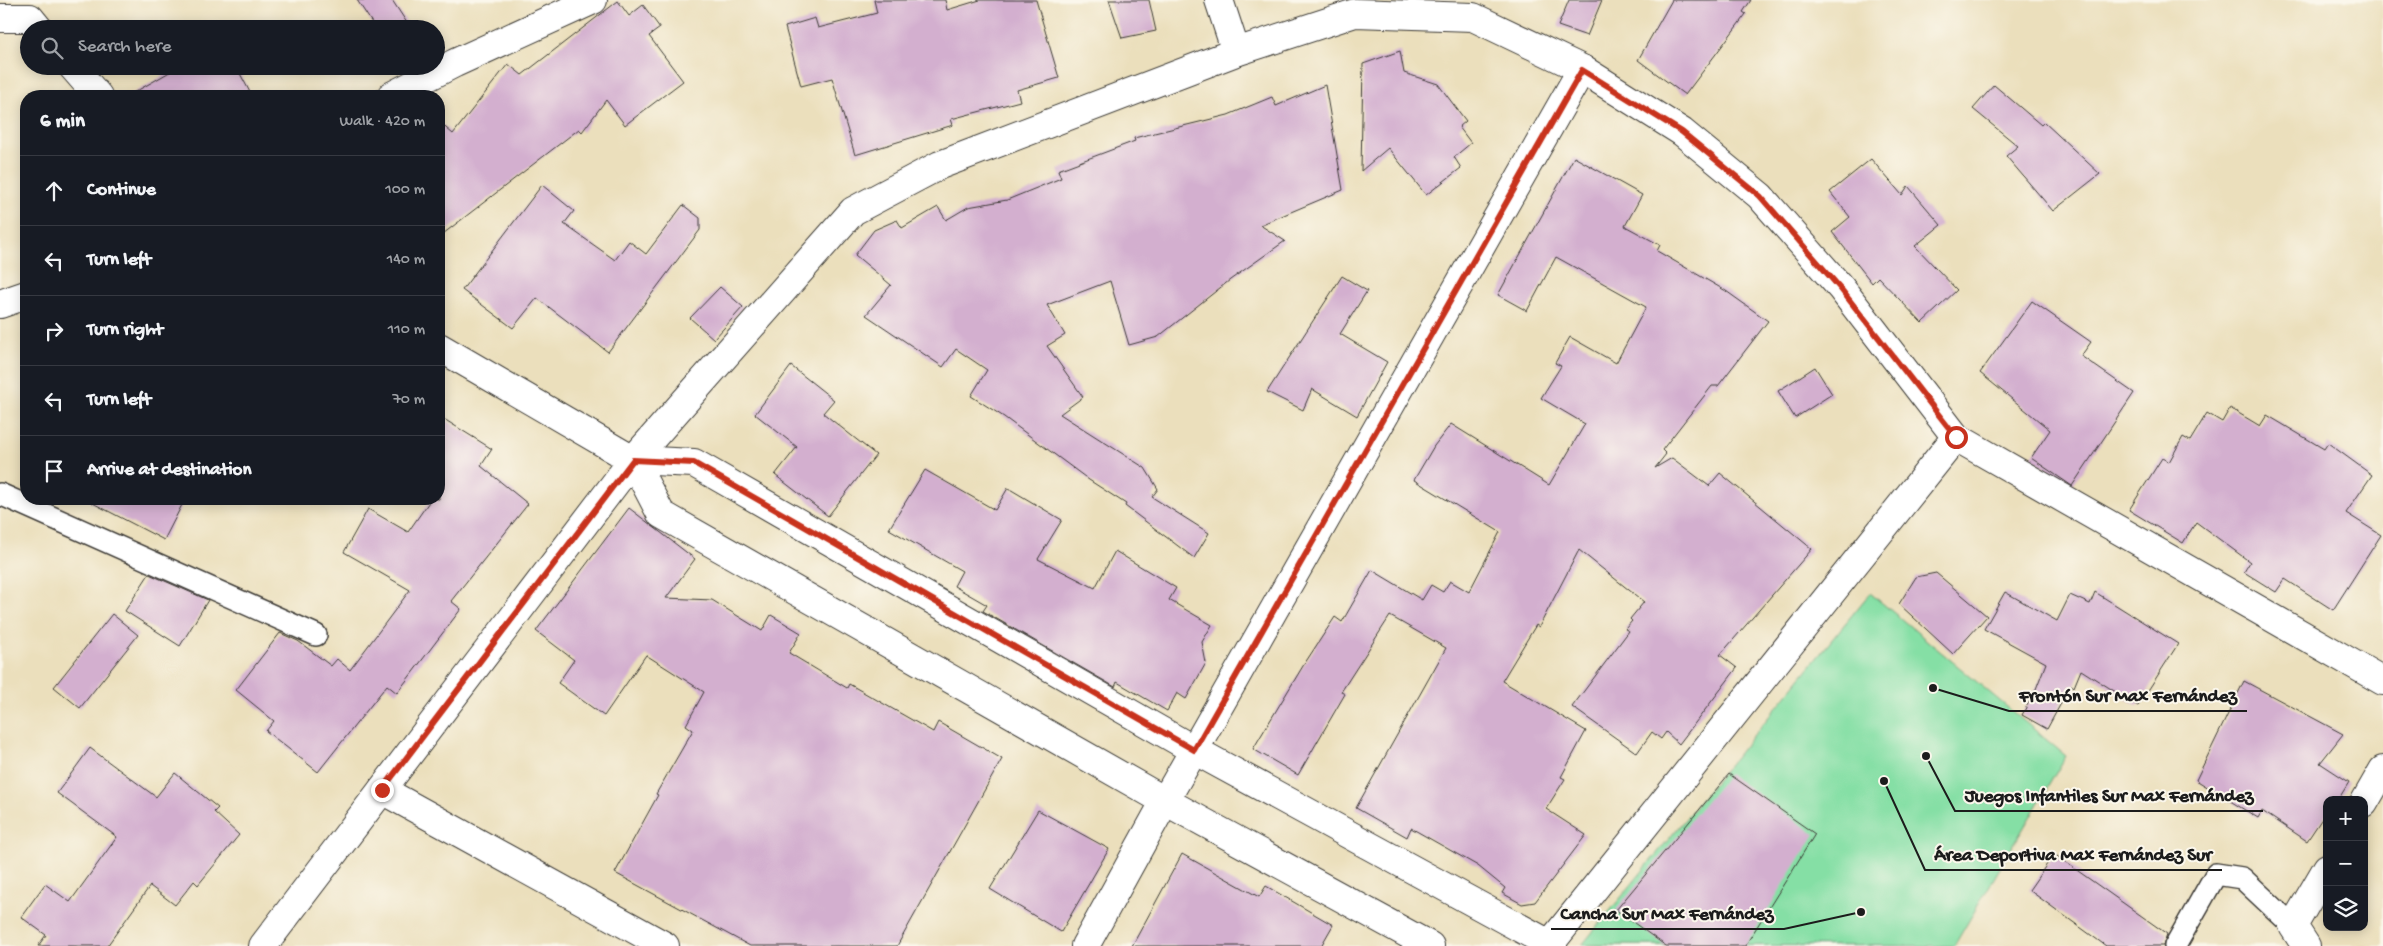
<!DOCTYPE html>
<html lang="en">
<head>
<meta charset="utf-8">
<style>
	:root { --surface:#171b24; --page:#242831; --text:#f1f3f6; --muted:#9ea1a6; --line:#363941 }
	body { margin:0; font-family:"Gochi Hand",sans-serif; background:var(--page); color:var(--text) }
	.controls { position:absolute; right:15px; bottom:15px; display:grid; overflow:hidden; border-radius:10px; box-shadow:0 2px 12px #0003 }
	.controls button { width:45px; height:45px; display:grid; place-items:center; padding:0; border:0; border-bottom:1px solid var(--line); background:var(--surface); color:var(--text); font:25px sans-serif }
	.stop { position:absolute; width:15px; height:15px; margin:-11px; border:4px solid #c8321e; border-radius:50%; background:#fff }
	.stop.end { background:#c8321e; border-color:#fff; box-shadow:0 1px 5px #0008 }
	.list { margin:0; padding:0; list-style:none }
	h2 { display:flex; justify-content:space-between; align-items:center; height:65px; margin:0; padding:0 20px; font-size:21px }
	h2 small { font-size:16px; font-weight:400; color:var(--muted) }
	.list li { display:grid; grid-template-columns:32px 1fr auto; gap:15px; align-items:center; box-sizing:border-box; height:70px; padding:0 20px; border-top:1px solid var(--line) }
	.list b { display:block; font-size:19px; white-space:nowrap }
	.list em { font-size:16px; font-style:normal; color:var(--muted) }
	.icon { flex:none; width:28px; height:28px; fill:none; stroke:currentColor; stroke-width:2; stroke-linecap:round; stroke-linejoin:round }
	.map { position:relative; flex:none; width:2383px; height:946px; overflow:hidden }
	.search { position:absolute; background:var(--surface); box-shadow:0 2px 12px #0003; left:20px; top:20px; width:425px; height:55px; display:flex; align-items:center; gap:12px; box-sizing:border-box; padding:0 18px; border-radius:28px; color:var(--muted); font-size:19px }
	.panel { position:absolute; background:var(--surface); box-shadow:0 2px 12px #0003; left:20px; top:90px; width:425px; height:415px; border-radius:20px }
	.map>svg:first-child { display:block }
	.green { fill:#85dfa5; stroke:#507e60 }
	.building { fill:#d3afcf }
	.lines { fill:none; stroke-linecap:round; stroke-linejoin:round }
	.lane-casing { stroke:#3b3934; stroke-width:24 }
	.street-casing { stroke:#3b3934; stroke-width:30 }
	.secondary-casing { stroke:#3b3934; stroke-width:30 }
	.lane { stroke:#fff; stroke-width:21 }
	.street { stroke:#fff; stroke-width:28 }
	.secondary { stroke:#fff; stroke-width:28 }
	.route { stroke:#c8321e; stroke-width:6 }
	.leader { fill:none; stroke:#1c1c1c; stroke-width:2 }
	.callout-dot { fill:#1c1c1c; stroke:#fbf7ec; stroke-width:2 }
	.callout-label { font-size:19px; text-anchor:middle; font-weight:bold; fill:#1c1c1c; stroke:#fbf7ec; stroke-width:4; stroke-linejoin:round; paint-order:stroke }
</style>
</head>
<body>
<div class="map">
<svg width="2383" height="946" viewBox="0 0 2383 946">
	<rect width="100%" height="100%" fill="#fbf7ec"/>
	<filter id="ink" filterUnits="userSpaceOnUse"><feTurbulence type="fractalNoise" baseFrequency=".02" numOctaves="2"/><feDisplacementMap in="SourceGraphic" scale="10" xChannelSelector="R" yChannelSelector="G"/><feConvolveMatrix kernelMatrix="1 2 1 2 8 2 1 2 1" color-interpolation-filters="sRGB"/></filter>
	<filter id="wash" filterUnits="userSpaceOnUse"><feTurbulence type="fractalNoise" baseFrequency=".0096" numOctaves="4" result="noise"/><feDisplacementMap in="SourceGraphic" scale="20" xChannelSelector="R" yChannelSelector="G"/><feGaussianBlur stdDeviation="1.12" result="paint"/><feColorMatrix in="noise" values="0 0 0 0 0 0 0 0 0 0 0 0 0 0 0 0 0 1.4 0 .05"/><feComposite in="paint" operator="in"/></filter>
	<g filter="url(#wash)">
		<rect width="100%" height="100%" fill="#ebdfbc"/>
		<polygon class="green" points="1870,593 2066,756 1954,946 1582,945"/>
		<g id="blocks">
			<g class="building">
				<polygon points="357,0 392,0 411,29 376,29"/>
				<polygon points="874,0 945,0 947,10 980,0 1036,0 1059,78 1017,90 1020,101 951,119 953,125 855,155 832,78 801,86 785,27 815,18 818,28 877,13"/>
				<polygon points="1109,0 1149,0 1156,31 1122,38"/>
				<polygon points="1569,0 1602,0 1587,36 1558,26"/>
				<polygon points="1672,0 1751,0 1743,12 1746,14 1685,95 1638,60"/>
				<polygon points="618,1 629,16 643,5 660,28 649,36 683,81 625,125 606,100 582,132 579,129 439,237 439,122 453,134 508,64 522,75"/>
				<polygon points="1400,51 1404,73 1438,84 1466,121 1459,127 1471,143 1454,157 1461,168 1426,195 1388,148 1361,171 1363,64"/>
				<polygon points="180,66 236,66 252,96 128,96"/>
				<polygon points="1325,85 1343,190 1260,225 1285,241 1230,280 1158,337 1129,345 1110,281 1047,305 1065,335 1047,346 1083,397 1060,414 1145,468 1158,489 1152,497 1209,533 1194,558 1125,506 1126,504 1089,480 1004,417 971,396 987,370 956,349 943,367 866,315 891,285 855,255 874,230 897,220 902,228 938,207 946,220 968,207 1007,200 1061,178 1058,170 1135,141 1134,138 1228,115 1272,97 1276,106"/>
				<polygon points="1994,85 2041,125 2044,122 2100,174 2053,211 2006,156 2018,146 1973,109"/>
				<polygon points="1574,157 1642,195 1625,226 1660,245 1657,251 1726,291 1768,321 1718,386 1712,386 1662,450 1666,454 1655,468 1672,458 1709,486 1720,473 1812,549 1720,655 1737,668 1679,744 1666,732 1661,739 1652,732 1637,753 1572,707 1629,631 1625,629 1632,621 1630,619 1644,602 1579,550 1539,627 1536,625 1502,681 1586,731 1561,777 1565,779 1546,809 1586,835 1535,902 1522,904 1502,893 1505,888 1478,866 1411,828 1407,837 1356,808 1446,648 1390,616 1341,692 1345,694 1298,775 1253,749 1303,666 1335,617 1342,622 1372,570 1422,600 1431,585 1443,592 1450,581 1469,592 1500,532 1414,480 1434,446 1451,424 1549,485 1585,424 1541,398 1561,366 1555,363 1570,337 1616,363 1646,307 1556,257 1527,311 1498,295"/>
				<polygon points="1871,159 1902,195 1908,186 1941,225 1915,246 1957,290 1922,323 1878,277 1872,283 1832,232 1850,217 1830,192"/>
				<polygon points="542,185 574,211 564,224 615,260 629,241 646,254 683,205 700,218 700,230 608,352 537,298 513,328 462,290"/>
				<polygon points="1342,276 1367,291 1340,334 1387,362 1357,416 1312,389 1303,410 1267,392"/>
				<polygon points="720,287 743,307 714,339 690,318"/>
				<polygon points="2032,301 2091,342 2081,356 2134,393 2072,486 2031,458 2050,430 1980,373"/>
				<polygon points="791,366 834,400 823,413 876,455 828,516 775,475 797,447 755,414"/>
				<polygon points="1815,367 1832,394 1795,418 1778,391"/>
				<polygon points="2230,408 2260,426 2267,415 2324,449 2328,443 2372,475 2346,513 2381,535 2333,610 2285,579 2276,592 2244,572 2250,562 2196,522 2183,543 2129,510 2162,458 2169,462 2183,437 2190,441 2207,413 2222,422"/>
				<polygon points="439,416 492,449 481,466 528,504 451,601 461,609 397,693 387,685 318,772 266,731 274,721 236,690 280,633 298,641 331,666 337,659 350,670 410,590 344,552 368,509 408,532 431,499 439,499"/>
				<polygon points="925,470 995,510 1008,488 1062,520 1038,559 1095,588 1115,551 1176,588 1169,600 1212,625 1202,642 1206,663 1186,699 1177,693 1167,711 1117,682 1115,687 983,611 987,605 954,586 962,571 889,529"/>
				<polygon points="85,499 185,499 164,540"/>
				<polygon points="629,508 695,559 666,598 712,600 762,631 771,615 801,633 789,653 847,688 849,684 933,732 938,722 1002,759 897,946 750,946 615,873 658,795 656,794 693,730 686,725 704,692 646,655 604,716 558,683 574,660 536,631"/>
				<polygon points="1936,573 1987,616 1953,654 1899,604 1916,577"/>
				<polygon points="149,574 208,600 180,646 125,611"/>
				<polygon points="2005,592 2057,621 2070,595 2090,604 2095,592 2178,644 2138,706 2081,670 2074,687 2071,685 2047,729 2022,715 2036,689 2046,663 1984,629"/>
				<polygon points="112,614 138,635 80,708 54,687"/>
				<polygon points="2244,681 2343,734 2320,763 2349,782 2338,800 2327,800 2327,815 2325,814 2307,841 2262,811 2258,818 2196,780"/>
				<polygon points="90,748 156,797 175,773 218,808 214,812 239,835 198,885 194,881 175,905 150,886 107,946 38,946 46,935 21,917 45,884 70,902 117,837 57,793"/>
				<polygon points="1729,774 1815,834 1745,946 1666,946 1616,910"/>
				<polygon points="1038,810 1109,849 1061,932 990,889"/>
				<polygon points="1182,854 1259,897 1266,886 1333,925 1321,946 1132,946"/>
				<polygon points="2054,854 2167,934 2163,946 2106,946 2029,890"/>
			</g>
		</g>
	</g>
	<g filter="url(#ink)">
		<use href="#blocks" fill-opacity="0" stroke="#3b3934" stroke-width="1"/>
		<g class="lines">
			<defs>
				<g id="lane">
					<polyline points="0,494 316,635"/>
					<polyline points="2175,946 2216,874 2242,878 2293,926"/>
				</g>
				<g id="street">
					<polyline points="0,18 30,18 39,29"/>
					<polyline points="1236,52 1355,13 1473,17 1582,69 1682,132 1760,196 1841,288 1956,437 2383,681"/>
					<polyline points="72,66 98,96"/>
					<polyline points="391,96 455,63 593,0"/>
					<polyline points="0,304 26,295"/>
					<polyline points="382,790 665,946"/>
					<polyline points="2364,803 2383,770"/>
					<polyline points="1550,944 1956,437"/>
					<polyline points="263,946 633,460 439,347"/>
					<polyline points="1085,946 1165,801 1582,69"/>
					<polyline points="2306,946 2293,926 2327,868"/>
				</g>
				<g id="secondary">
					<polyline points="633,460 694,463 1194,750 1553,946"/>
					<polyline points="633,460 661,514 1165,801 1430,946"/>
					<polyline points="633,460 853,211 940,165 1236,52 1219,0"/>
				</g>
			</defs>
			<use href="#lane" class="lane-casing"/>
			<use href="#street" class="street-casing"/>
			<use href="#secondary" class="secondary-casing"/>
			<use href="#lane" class="lane"/>
			<use href="#street" class="street"/>
			<use href="#secondary" class="secondary"/>
		</g>
	</g>
	<g class="lines" filter="url(#ink)">
		<polyline class="route" points="382,790 633,460 694,463 1194,750 1582,70 1682,132 1760,196 1840,288 1956,437"/>
	</g>
	<path class="leader" d="M1933 688L2009 711H2247M1926 756L1955 811H2263M1884 781L1925 870H2222M1861 912L1784 929H1551"/>
	<g class="callout-dot">
		<circle cx="1933" cy="688" r="5"/>
		<circle cx="1926" cy="756" r="5"/>
		<circle cx="1884" cy="781" r="5"/>
		<circle cx="1861" cy="912" r="5"/>
	</g>
	<g class="callout-label">
		<text x="2128" y="701">Frontón Sur Max Fernández</text>
		<text x="2109" y="801">Juegos Infantiles Sur Max Fernández</text>
		<text x="2073" y="860">Área Deportiva Max Fernández Sur</text>
		<text x="1667" y="919">Cancha Sur Max Fernández</text>
	</g>
</svg>
<div class="controls">
<button>+</button>
<button>−</button>
<button><svg class="icon" aria-label="layers" viewBox="0 0 24 24"><path d="M12 4l9 5-9 5-9-5zM3 14l9 5 9-5"/></svg></button>
</div>
<div class="stop" style="left:1956px;top:437px"></div>
<div class="stop end" style="left:382px;top:790px"></div>
<div class="search"><svg class="icon" aria-label="search" viewBox="0 0 24 24"><circle cx="10" cy="10" r="6"/><path d="M15 15l6 6"/></svg>Search here</div>
<section class="panel">
<h2>6 min<small>Walk · 420 m</small></h2>
<ul class="list">
<li><svg class="icon" aria-label="ahead" viewBox="0 0 24 24"><path d="M12 20V5M6 11l6-6 6 6"/></svg><div><b>Continue</b></div><em>100 m</em></li>
<li><svg class="icon" aria-label="left" viewBox="0 0 24 24"><path d="M17 20v-9H6M10 6l-5 5 5 5"/></svg><div><b>Turn left</b></div><em>140 m</em></li>
<li><svg class="icon" aria-label="right" viewBox="0 0 24 24"><path d="M7 20v-9h11M14 6l5 5-5 5"/></svg><div><b>Turn right</b></div><em>110 m</em></li>
<li><svg class="icon" aria-label="left" viewBox="0 0 24 24"><path d="M17 20v-9H6M10 6l-5 5 5 5"/></svg><div><b>Turn left</b></div><em>70 m</em></li>
<li><svg class="icon" aria-label="arrive" viewBox="0 0 24 24"><path d="M6 21V4h12l-3 4 3 4H6"/></svg><div><b>Arrive at destination</b></div></li>
</ul>
</section>
</div>
</body>
</html>
